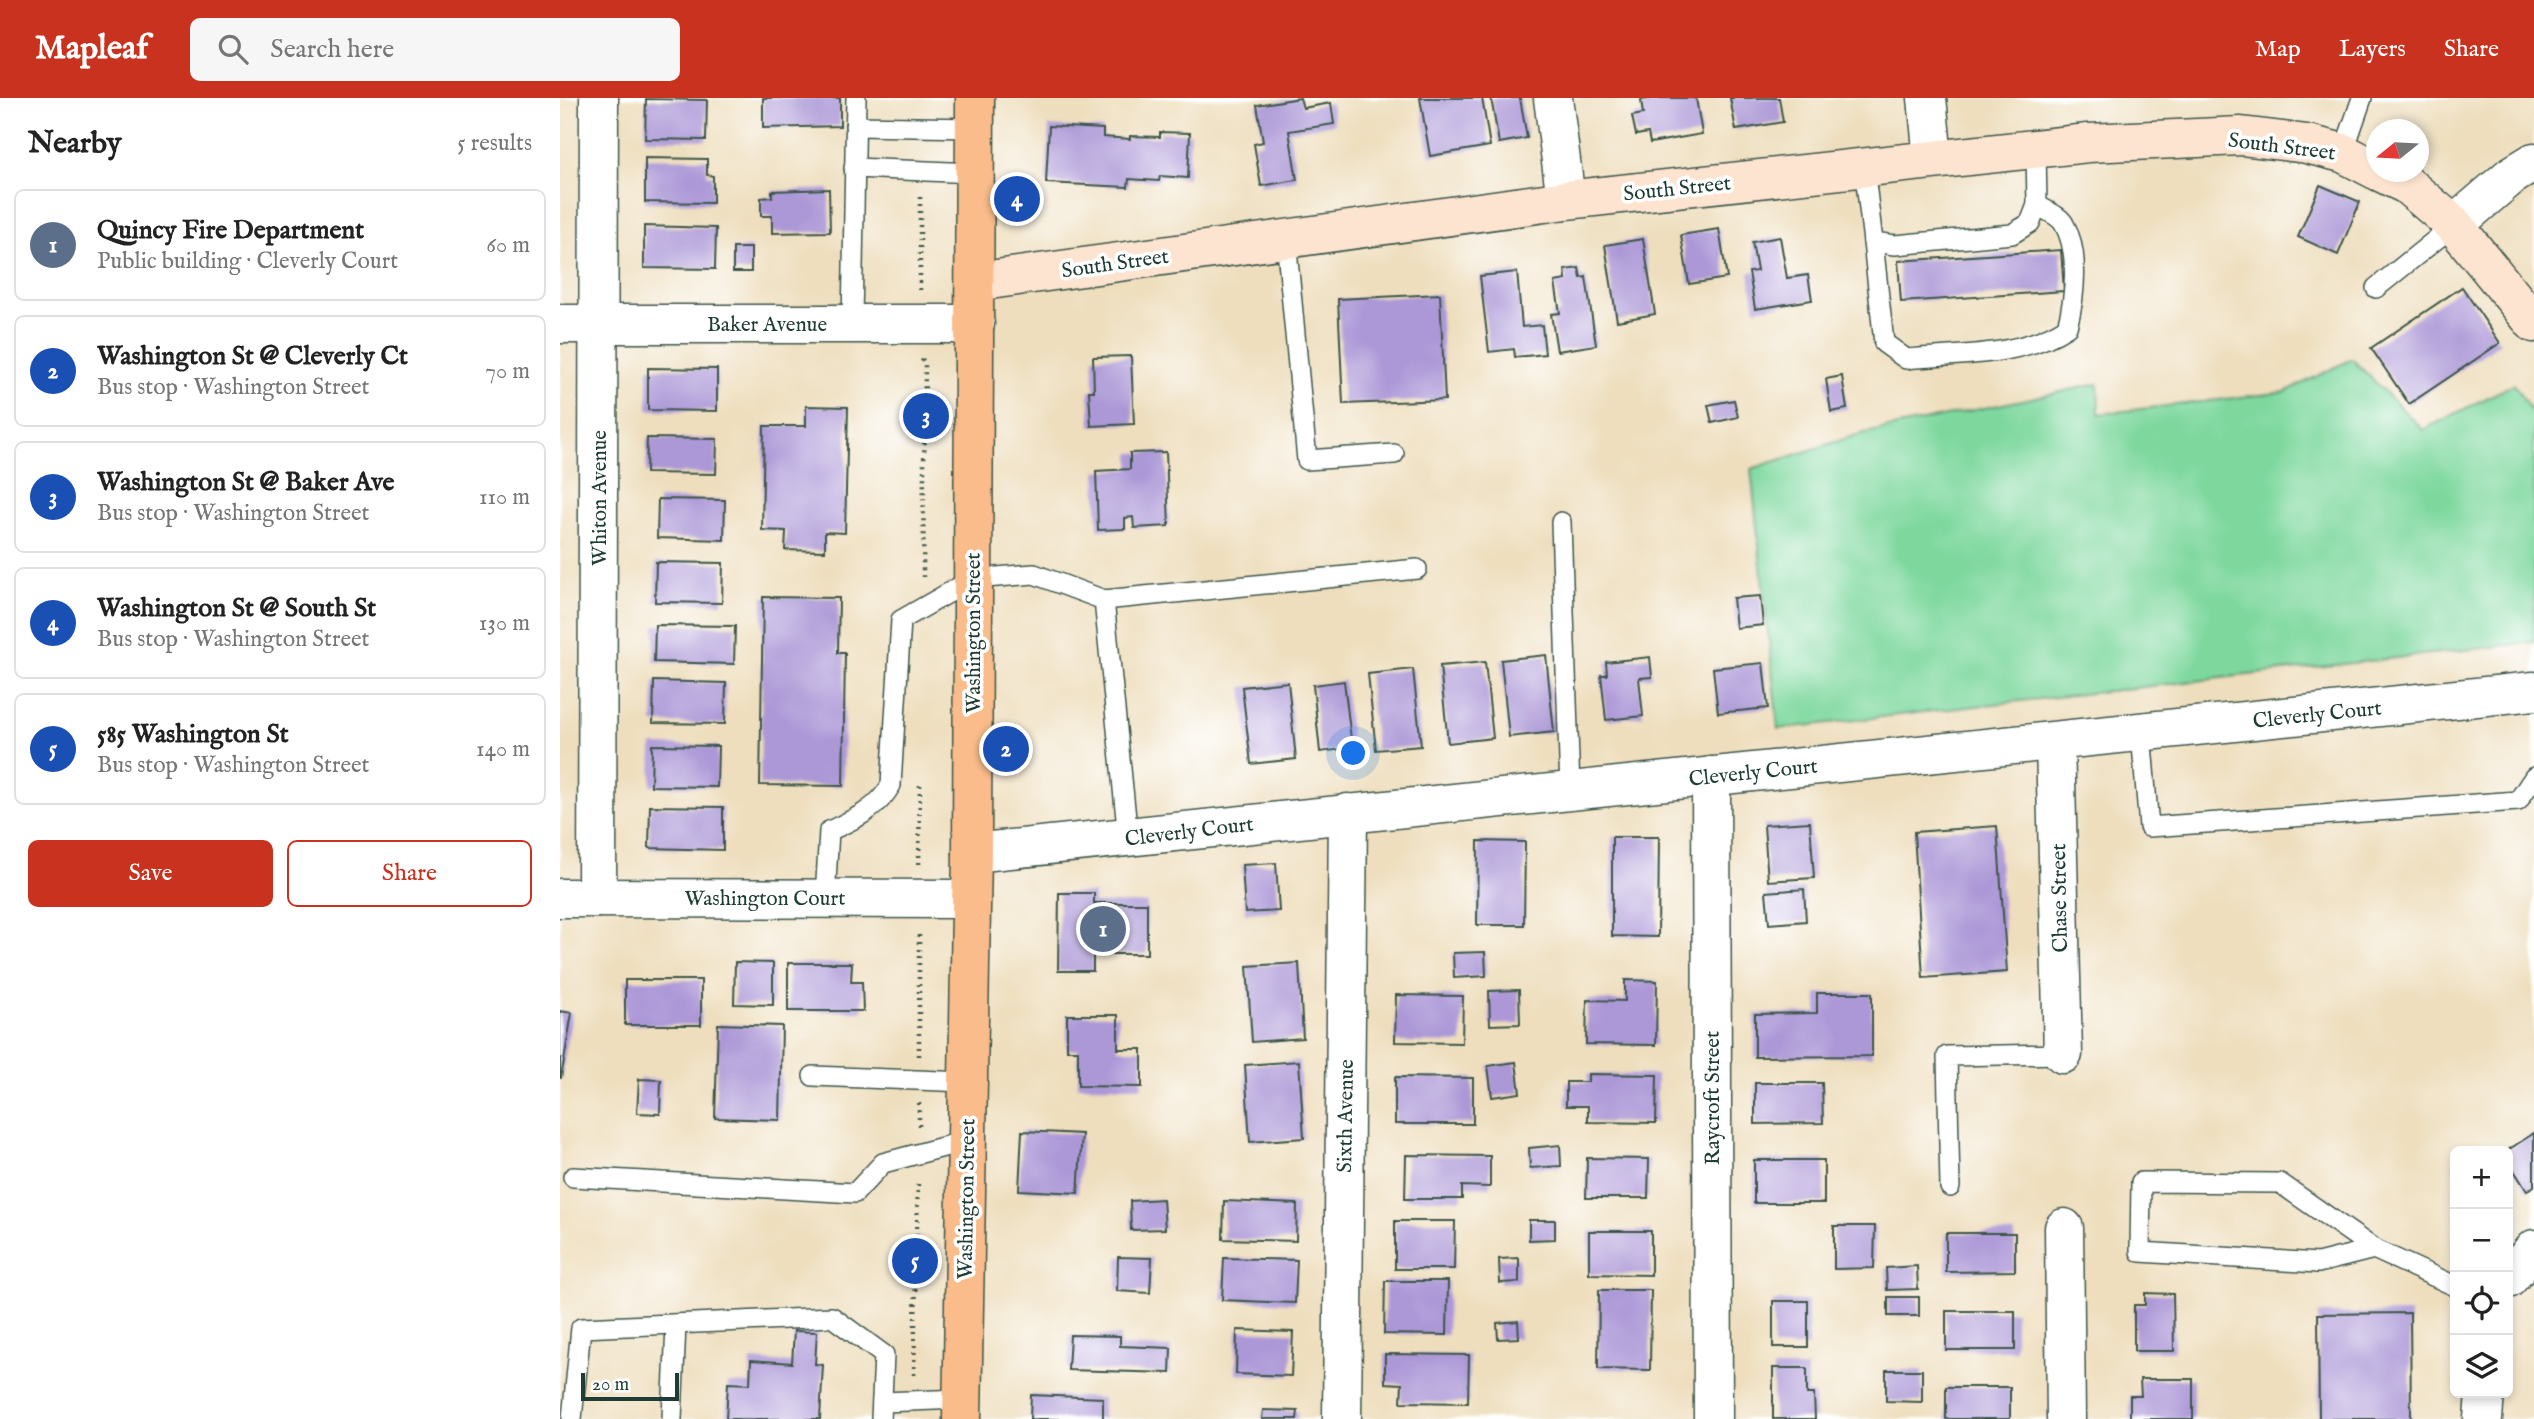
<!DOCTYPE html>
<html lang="en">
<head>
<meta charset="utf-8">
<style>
	:root { --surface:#fff; --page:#f6f6f6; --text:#222; --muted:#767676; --line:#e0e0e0; --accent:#c8321e }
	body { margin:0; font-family:"IM FELL English",serif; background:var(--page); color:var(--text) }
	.controls { position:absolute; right:21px; bottom:21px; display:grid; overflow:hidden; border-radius:10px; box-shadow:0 4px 10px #0003 }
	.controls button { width:63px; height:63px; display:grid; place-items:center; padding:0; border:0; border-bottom:2px solid var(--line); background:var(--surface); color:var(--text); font:35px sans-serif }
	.compass { position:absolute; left:1806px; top:21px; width:63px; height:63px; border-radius:50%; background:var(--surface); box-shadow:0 4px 10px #0003; rotate:252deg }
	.scale { position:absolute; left:21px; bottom:18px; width:98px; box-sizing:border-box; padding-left:7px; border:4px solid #1f3d34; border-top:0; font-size:19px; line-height:24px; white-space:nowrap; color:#1f3d34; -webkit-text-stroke:5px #fff; paint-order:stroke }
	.you { position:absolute; left:794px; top:656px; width:24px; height:24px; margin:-18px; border:5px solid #fff; border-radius:50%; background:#1a73e8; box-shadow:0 0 0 10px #1a73e833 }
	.badge { display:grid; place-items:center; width:46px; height:46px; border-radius:50%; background:var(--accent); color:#fff; font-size:23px; font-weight:700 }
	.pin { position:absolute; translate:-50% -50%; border:4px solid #fff; box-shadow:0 2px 7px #0006 }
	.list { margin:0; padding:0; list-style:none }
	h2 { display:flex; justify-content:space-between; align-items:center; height:91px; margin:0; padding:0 28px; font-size:30px }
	h2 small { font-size:23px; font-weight:400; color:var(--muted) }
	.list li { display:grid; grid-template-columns:46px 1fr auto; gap:21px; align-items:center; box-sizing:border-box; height:112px; margin:0 14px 14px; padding:0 14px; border:2px solid var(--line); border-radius:10px }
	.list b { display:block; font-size:26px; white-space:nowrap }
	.list p { margin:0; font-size:23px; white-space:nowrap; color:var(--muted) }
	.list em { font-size:23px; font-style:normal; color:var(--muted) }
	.actions { display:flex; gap:14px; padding:21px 28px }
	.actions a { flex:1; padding:16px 0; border:2px solid var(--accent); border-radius:10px; text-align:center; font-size:24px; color:var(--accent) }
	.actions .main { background:var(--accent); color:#fff }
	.icon { flex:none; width:38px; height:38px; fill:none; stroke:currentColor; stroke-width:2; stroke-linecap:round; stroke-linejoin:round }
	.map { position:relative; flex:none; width:1974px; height:1321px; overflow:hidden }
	header { display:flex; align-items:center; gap:42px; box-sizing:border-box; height:98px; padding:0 35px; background:var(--accent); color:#fff }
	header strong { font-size:33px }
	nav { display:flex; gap:38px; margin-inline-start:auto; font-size:24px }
	.search { width:490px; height:63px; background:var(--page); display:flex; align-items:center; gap:18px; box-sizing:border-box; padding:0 24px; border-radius:10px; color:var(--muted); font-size:26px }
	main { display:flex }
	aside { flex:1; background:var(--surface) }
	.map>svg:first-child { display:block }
	.green { fill:#7ed89e; stroke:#4e8a69; stroke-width:2 }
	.building { fill:#ac98d7 }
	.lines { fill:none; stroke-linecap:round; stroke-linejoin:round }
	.lane-casing { stroke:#3e5549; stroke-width:22 }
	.street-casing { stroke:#3e5549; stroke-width:41 }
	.secondary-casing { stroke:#3e5549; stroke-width:41 }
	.primary-casing { stroke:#3e5549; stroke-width:41 }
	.path { stroke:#3e5549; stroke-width:4.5; stroke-dasharray:2 5; stroke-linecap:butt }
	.lane { stroke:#fff; stroke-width:19 }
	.street { stroke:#fff; stroke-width:38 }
	.secondary { stroke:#fde4d0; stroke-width:38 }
	.primary { stroke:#f9bc8a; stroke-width:38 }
	.labels { text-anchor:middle; stroke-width:7; stroke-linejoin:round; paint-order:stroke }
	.street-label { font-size:21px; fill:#1f3d34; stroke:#fff }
</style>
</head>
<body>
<header>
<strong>Mapleaf</strong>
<div class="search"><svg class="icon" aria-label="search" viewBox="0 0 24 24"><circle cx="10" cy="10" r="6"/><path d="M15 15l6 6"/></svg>Search here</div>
<nav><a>Map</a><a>Layers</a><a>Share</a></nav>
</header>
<main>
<aside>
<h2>Nearby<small>5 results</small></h2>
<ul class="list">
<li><span class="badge" style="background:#5c6f8a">1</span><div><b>Quincy Fire Department</b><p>Public building · Cleverly Court</p></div><em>60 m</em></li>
<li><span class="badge" style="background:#1a4fb4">2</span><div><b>Washington St @ Cleverly Ct</b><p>Bus stop · Washington Street</p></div><em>70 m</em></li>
<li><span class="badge" style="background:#1a4fb4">3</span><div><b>Washington St @ Baker Ave</b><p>Bus stop · Washington Street</p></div><em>110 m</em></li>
<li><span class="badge" style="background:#1a4fb4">4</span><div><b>Washington St @ South St</b><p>Bus stop · Washington Street</p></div><em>130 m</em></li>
<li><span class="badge" style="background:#1a4fb4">5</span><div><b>585 Washington St</b><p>Bus stop · Washington Street</p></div><em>140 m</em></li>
</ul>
<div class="actions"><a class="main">Save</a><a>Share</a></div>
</aside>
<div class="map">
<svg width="1974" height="1321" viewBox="0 0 1974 1321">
	<rect width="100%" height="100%" fill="#fff"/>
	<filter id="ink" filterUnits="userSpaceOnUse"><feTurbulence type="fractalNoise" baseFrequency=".0143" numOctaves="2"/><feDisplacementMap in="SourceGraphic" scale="14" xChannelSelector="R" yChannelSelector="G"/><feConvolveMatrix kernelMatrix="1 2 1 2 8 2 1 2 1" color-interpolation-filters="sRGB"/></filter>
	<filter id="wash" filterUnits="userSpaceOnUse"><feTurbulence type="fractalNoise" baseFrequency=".00686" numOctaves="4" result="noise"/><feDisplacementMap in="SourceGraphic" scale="28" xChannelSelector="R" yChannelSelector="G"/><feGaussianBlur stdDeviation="1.57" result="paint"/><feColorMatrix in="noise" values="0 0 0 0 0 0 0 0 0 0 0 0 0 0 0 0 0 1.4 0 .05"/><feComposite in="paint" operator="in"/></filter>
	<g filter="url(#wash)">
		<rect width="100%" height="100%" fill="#eedebd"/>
		<polygon class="green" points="1792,261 1863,332 1954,286 1974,318 1974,544 1218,631 1191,371 1300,336 1538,286 1539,316 1725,294"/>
		<g id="blocks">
			<g class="building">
				<polygon points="203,0 280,0 280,28 203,30"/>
				<polygon points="740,0 743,10 771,5 774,26 729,33 737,82 701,88 694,46 703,44 697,7"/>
				<polygon points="860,0 922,0 930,48 870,58"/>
				<polygon points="931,0 960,0 967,40 939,45"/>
				<polygon points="1092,0 1136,0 1142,36 1090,45 1088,35 1076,37 1072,18 1083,16 1081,2"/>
				<polygon points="1170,0 1219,0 1223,24 1176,32"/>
				<polygon points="86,1 147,2 146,42 85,41"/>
				<polygon points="489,28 543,31 543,39 570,41 570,38 600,39 600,34 630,35 628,80 600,78 599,83 569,81 568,89 486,85"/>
				<polygon points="85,60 147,61 147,77 153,78 153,105 85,104"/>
				<polygon points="1760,87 1800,104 1778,157 1738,139"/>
				<polygon points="269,91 270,134 212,135 212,118 201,118 201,100 212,99 212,93"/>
				<polygon points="84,128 156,130 155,171 84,170"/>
				<polygon points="1159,131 1167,180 1129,186 1121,137"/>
				<polygon points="1220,139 1227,180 1248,177 1252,202 1195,211 1189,174 1197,173 1192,144"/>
				<polygon points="1083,141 1095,216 1057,223 1045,147"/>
				<rect x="173" y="150" width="18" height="24"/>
				<polygon points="1501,152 1504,193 1341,204 1338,163"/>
				<polygon points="1019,170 1021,180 1026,179 1036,247 997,253 991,216 1000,215 995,184 1006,182 1005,172"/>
				<polygon points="957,174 962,229 982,227 985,256 955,259 954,251 929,254 920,178"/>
				<polygon points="1902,189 1940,245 1849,306 1811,250"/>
				<polygon points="880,196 885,302 783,306 778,201"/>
				<polygon points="571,258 574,326 531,328 529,293 534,293 533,259"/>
				<polygon points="88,270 157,271 157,313 88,312"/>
				<polygon points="1282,278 1287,311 1271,314 1266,281"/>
				<polygon points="1174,302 1178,319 1152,325 1148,307"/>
				<polygon points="246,308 288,309 285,435 265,434 265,453 225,452 226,433 202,432 204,328 246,328"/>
				<polygon points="87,340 157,341 156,376 86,375"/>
				<polygon points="606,354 609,428 574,430 573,419 565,420 565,431 538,432 536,373 570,371 570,355"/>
				<polygon points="98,401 165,402 164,442 97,440"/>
				<polygon points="96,464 163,465 162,505 95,504"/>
				<polygon points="1200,498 1203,527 1176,530 1173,500"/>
				<polygon points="203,499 279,500 278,555 285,555 283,688 200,687"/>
				<polygon points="95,527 175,528 174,566 94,564"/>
				<polygon points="986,557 994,634 949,639 941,562"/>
				<polygon points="1090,559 1092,579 1079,580 1083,618 1046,622 1041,577 1047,577 1046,564"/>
				<polygon points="925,564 933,640 888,645 880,568"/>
				<polygon points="1203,565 1208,610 1158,615 1153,570"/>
				<polygon points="853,571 861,648 816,652 808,576"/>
				<polygon points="94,583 166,585 165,626 93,625"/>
				<polygon points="784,583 792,650 760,654 753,587"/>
				<polygon points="728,584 736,661 691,666 682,589"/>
				<polygon points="92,647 158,648 157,689 91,688"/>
				<polygon points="90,708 163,709 163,752 89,750"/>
				<polygon points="1250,724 1254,780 1208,783 1204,727"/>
				<polygon points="1437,728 1447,874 1363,880 1354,734"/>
				<polygon points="1052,739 1099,739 1098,839 1052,838"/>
				<polygon points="918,743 965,744 964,827 917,827"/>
				<polygon points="716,765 719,813 685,815 682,767"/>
				<polygon points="1244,791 1246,823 1209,826 1206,794"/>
				<polygon points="499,795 534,795 534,805 587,805 587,856 533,856 533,873 498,873"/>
				<polygon points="925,854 926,878 894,880 893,855"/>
				<polygon points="175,864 213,865 213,907 174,906"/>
				<polygon points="228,865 292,865 291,884 302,884 303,913 228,913"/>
				<polygon points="739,865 743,940 692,944 687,868"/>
				<rect x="65" y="882" width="76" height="45"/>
				<polygon points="1065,882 1097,883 1096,947 1026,946 1027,902 1065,903"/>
				<polygon points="959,892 960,926 930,927 929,893"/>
				<polygon points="1257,895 1312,895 1312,958 1195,959 1195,916 1257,915"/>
				<polygon points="836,897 903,898 902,945 835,944"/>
				<polygon points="0,913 12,915 1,980 0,980"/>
				<polygon points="507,917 558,917 558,951 582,951 582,989 518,988 518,952 507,952"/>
				<polygon points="158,926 222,928 220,1022 155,1020"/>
				<polygon points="739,963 744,1040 690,1044 685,967"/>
				<polygon points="956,964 960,995 932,999 928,968"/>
				<polygon points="1028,976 1097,977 1096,1025 1028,1024 1028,1008 1006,1008 1006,984 1028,984"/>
				<polygon points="835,979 913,980 913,1026 835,1026"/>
				<polygon points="79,981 101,982 100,1016 77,1015"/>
				<polygon points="1195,985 1262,985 1263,1025 1195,1026"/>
				<polygon points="462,1033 522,1036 518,1095 459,1092"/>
				<polygon points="1974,1035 1974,1088 1967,1093 1948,1063 1948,1052"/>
				<polygon points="1000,1047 1001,1068 970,1070 969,1050"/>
				<polygon points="846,1057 930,1058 930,1089 902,1088 902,1101 845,1101"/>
				<polygon points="1027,1060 1089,1061 1088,1100 1026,1100"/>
				<rect x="1194" y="1062" width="70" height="43"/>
				<polygon points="603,1101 605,1131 571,1132 570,1103"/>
				<polygon points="664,1103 737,1106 736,1143 663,1141"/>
				<polygon points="969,1122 995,1122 995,1141 969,1142"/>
				<polygon points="835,1123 895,1123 894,1171 835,1171"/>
				<polygon points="1274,1128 1315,1128 1314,1170 1274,1171"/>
				<polygon points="1029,1133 1091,1133 1091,1177 1029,1176"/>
				<polygon points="1386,1135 1455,1135 1455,1173 1386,1174"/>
				<polygon points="558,1159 592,1160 590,1195 557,1193"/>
				<polygon points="664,1160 737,1162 735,1205 662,1202"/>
				<polygon points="959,1160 959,1184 940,1185 939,1161"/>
				<polygon points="1357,1168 1358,1191 1327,1192 1326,1170"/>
				<polygon points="825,1183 888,1183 887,1237 824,1236"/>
				<polygon points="1039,1192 1091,1192 1090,1272 1038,1271"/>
				<polygon points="1585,1195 1613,1196 1614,1253 1574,1253 1574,1207 1585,1207"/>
				<rect x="1328" y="1199" width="31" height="19"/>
				<rect x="1213" y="1203" width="35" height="46"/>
				<rect x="1386" y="1213" width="69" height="39"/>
				<polygon points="1850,1215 1851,1321 1759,1321 1758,1216"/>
				<polygon points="958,1223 959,1240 938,1241 937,1225"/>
				<polygon points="677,1232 733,1234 731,1278 676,1276"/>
				<polygon points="234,1233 257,1234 255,1266 263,1267 260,1321 166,1321 168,1285 190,1286 191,1262 232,1265"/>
				<polygon points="510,1237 560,1238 560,1248 611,1250 610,1275 508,1272"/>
				<polygon points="825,1256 909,1257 908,1305 841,1304 842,1286 825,1285"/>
				<polygon points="1213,1270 1247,1270 1247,1296 1254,1296 1255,1321 1213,1321"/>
				<polygon points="1326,1272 1362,1272 1362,1304 1326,1303"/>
				<polygon points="1580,1281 1633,1281 1633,1321 1570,1321 1570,1298 1581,1298"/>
				<rect x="1386" y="1289" width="64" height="32"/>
				<polygon points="471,1297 543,1300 543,1321 470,1321"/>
				<polygon points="703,1312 738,1313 737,1321 702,1321"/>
			</g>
		</g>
	</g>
	<g filter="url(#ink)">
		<use href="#blocks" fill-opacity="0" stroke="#3e5549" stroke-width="2"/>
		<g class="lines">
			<defs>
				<g id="lane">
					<polyline points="295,28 415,30"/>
					<polyline points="1783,55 1802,0"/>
					<polyline points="1304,68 1313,144 1335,147 1452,136 1470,125 1477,107 1476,51"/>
					<polyline points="294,70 415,75"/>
					<polyline points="726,141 747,362 834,356"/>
					<path d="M1313,144l11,101 22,16c53,-5 116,-2 161,-32 8,-29 13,-75 -3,-103 -4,-8 -19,-14 -27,-19"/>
					<polyline points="1816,190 1894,127"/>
					<polyline points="292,226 296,0"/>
					<polyline points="1001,424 1010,692"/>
					<polyline points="544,502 568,740"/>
					<polyline points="1581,635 1589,729 1958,703 1974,679"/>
					<path d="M265,800l4,-67c24,-11 48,-21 62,-46l10,-165 72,-41 61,-5 70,26 313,-31"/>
					<polyline points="253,978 407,984"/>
					<polyline points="13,1079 295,1095 323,1065 406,1043"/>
					<polyline points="1390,1089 1387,958 1503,956"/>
					<polyline points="1814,1151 1758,1165 1580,1154 1581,1084 1720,1085 1814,1151 1895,1188"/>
					<polyline points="322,1304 402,1301"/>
					<polyline points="12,1321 21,1230 272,1219 324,1257 321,1321"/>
					<polyline points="112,1321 116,1226"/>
				</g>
				<g id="street">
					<polyline points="993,0 1006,102"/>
					<polyline points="1367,0 1373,61"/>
					<polyline points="1894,127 1951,78 1974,64"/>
					<polyline points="0,226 415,226"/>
					<polyline points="1495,644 1503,956"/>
					<polyline points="1151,678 1153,1321"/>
					<polyline points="412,755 1974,593"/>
					<polyline points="0,800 411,801"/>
					<polyline points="37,800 39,0"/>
					<polyline points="1504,1130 1506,1321"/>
					<polyline points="1948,1181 1974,1151"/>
					<polyline points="782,1321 788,715"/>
					<polyline points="1923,1321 1925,1295"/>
				</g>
				<g id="secondary">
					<polyline points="1820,74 1847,87 1894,127 1974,225"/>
					<polyline points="415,184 1006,102 1528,45 1681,38 1747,46 1783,55 1816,72"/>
				</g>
				<polyline id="primary" points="402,1321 412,755 415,0"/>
			</defs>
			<use href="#lane" class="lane-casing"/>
			<use href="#street" class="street-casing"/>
			<use href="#secondary" class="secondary-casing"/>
			<use href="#primary" class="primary-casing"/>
			<g class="path">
				<polyline points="360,192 360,99"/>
				<polyline points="362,261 365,267 363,479"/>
				<polyline points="359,766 360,687"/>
				<polyline points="359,958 359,834"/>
				<polyline points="359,1005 359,1028"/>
				<polyline points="354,1277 358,1082"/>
			</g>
			<use href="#lane" class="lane"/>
			<use href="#street" class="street"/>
			<use href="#secondary" class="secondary"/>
			<use href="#primary" class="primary"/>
		</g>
	</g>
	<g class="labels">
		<g class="street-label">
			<text transform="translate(1722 48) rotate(7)" y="7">South Street</text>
			<text transform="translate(1117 90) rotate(-6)" y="7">South Street</text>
			<text transform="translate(555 165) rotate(-8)" y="7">South Street</text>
			<text x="207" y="233">Baker Avenue</text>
			<text transform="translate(39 400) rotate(-90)" y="7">Whiton Avenue</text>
			<text transform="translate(413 535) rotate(-90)" y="7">Washington Street</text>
			<text transform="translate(1757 616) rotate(-6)" y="7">Cleverly Court</text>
			<text transform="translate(1193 674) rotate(-6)" y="7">Cleverly Court</text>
			<text transform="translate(629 733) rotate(-7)" y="7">Cleverly Court</text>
			<text x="205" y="807">Washington Court</text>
			<text transform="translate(1499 800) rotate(-91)" y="7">Chase Street</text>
			<text transform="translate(1152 1000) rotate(-90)" y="7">Raycroft Street</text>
			<text transform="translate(785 1018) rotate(-89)" y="7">Sixth Avenue</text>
			<text transform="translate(406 1101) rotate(-89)" y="7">Washington Street</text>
		</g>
	</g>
</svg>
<div class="controls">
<button>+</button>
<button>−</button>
<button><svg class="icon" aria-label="locate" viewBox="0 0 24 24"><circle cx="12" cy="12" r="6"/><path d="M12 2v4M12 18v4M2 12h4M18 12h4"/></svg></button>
<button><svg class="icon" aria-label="layers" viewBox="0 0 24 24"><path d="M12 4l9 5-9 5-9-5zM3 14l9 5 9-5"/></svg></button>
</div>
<svg class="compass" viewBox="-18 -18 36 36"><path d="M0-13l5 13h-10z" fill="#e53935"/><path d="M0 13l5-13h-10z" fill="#767676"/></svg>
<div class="scale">20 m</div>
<div class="you"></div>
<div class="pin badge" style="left:543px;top:831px;background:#5c6f8a">1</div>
<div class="pin badge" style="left:446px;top:651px;background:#1a4fb4">2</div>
<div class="pin badge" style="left:366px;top:318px;background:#1a4fb4">3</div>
<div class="pin badge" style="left:457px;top:101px;background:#1a4fb4">4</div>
<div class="pin badge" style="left:355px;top:1163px;background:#1a4fb4">5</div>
</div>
</main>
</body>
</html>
